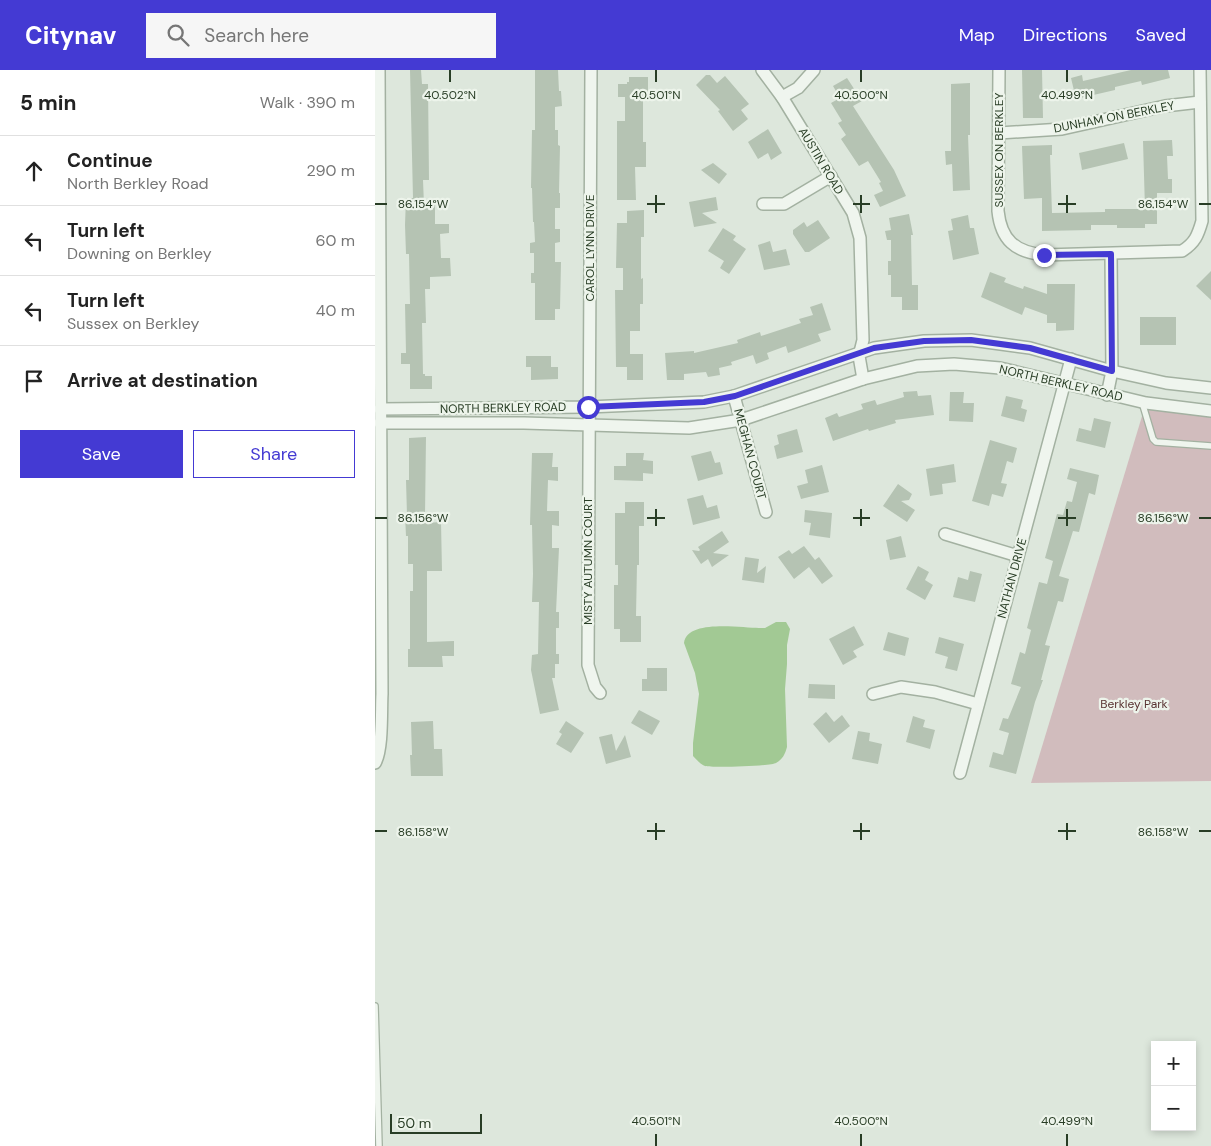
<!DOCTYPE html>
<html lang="en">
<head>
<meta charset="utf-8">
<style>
	:root { --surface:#fff; --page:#f6f6f6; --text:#222; --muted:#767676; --line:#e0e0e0; --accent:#443ad3 }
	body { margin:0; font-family:"DM Sans",sans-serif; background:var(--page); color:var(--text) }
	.controls { position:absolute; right:15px; bottom:15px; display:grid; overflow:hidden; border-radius:0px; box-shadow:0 2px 8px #0003 }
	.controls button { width:45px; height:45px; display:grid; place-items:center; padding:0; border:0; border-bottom:1px solid var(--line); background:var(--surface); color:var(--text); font:25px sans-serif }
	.scale { position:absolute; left:15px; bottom:12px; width:92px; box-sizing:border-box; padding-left:5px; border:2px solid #283d25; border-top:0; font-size:14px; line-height:18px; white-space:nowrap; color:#283d25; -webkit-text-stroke:4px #edf4eb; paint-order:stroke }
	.stop { position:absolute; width:15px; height:15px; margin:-11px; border:4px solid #443ad3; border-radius:50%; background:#fff }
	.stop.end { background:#443ad3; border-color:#fff; box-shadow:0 1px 5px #0008 }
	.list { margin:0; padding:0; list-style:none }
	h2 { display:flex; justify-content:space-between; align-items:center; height:65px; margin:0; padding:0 20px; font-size:21px }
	h2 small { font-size:16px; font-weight:400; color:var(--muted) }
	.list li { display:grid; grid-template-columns:32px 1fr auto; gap:15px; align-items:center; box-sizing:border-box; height:70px; padding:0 20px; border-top:1px solid var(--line) }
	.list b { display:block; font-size:19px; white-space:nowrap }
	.list p { margin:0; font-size:16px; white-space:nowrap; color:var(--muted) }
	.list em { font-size:16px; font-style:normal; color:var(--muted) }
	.actions { display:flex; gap:10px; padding:15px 20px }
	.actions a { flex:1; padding:11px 0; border:1px solid var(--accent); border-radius:0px; text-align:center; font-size:18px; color:var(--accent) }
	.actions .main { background:var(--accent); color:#fff }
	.icon { flex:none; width:28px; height:28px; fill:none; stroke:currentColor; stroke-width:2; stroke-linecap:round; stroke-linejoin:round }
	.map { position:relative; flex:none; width:836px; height:1076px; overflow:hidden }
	header { display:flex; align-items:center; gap:30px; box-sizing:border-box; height:70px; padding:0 25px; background:var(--accent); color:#fff }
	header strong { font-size:24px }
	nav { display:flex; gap:28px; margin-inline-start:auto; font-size:18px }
	.search { width:350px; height:45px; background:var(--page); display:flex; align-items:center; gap:12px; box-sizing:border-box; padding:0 18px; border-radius:0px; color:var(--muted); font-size:19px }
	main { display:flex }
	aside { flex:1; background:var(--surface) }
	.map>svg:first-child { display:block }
	.green { fill:#d1bcbd }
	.water { fill:#a2c994 }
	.building { fill:#b5c3b3 }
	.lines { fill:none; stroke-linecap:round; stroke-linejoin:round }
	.lane-casing { stroke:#a3b1a1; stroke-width:8 }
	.street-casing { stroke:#a3b1a1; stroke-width:14 }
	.lane { stroke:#eff5ee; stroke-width:5.5 }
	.street { stroke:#eff5ee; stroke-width:11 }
	.route { stroke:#443ad3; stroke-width:6 }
	.ticks { fill:none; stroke:#283d25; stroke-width:2 }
	.labels { text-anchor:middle; stroke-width:4.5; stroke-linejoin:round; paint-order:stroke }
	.street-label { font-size:12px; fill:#283d25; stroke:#edf4eb }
	.park-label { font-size:12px; fill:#593332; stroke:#edf4eb }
	.ticks-label { font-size:12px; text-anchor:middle; fill:#283d25; stroke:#edf4eb; stroke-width:4.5; stroke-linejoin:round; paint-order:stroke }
</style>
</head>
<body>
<header>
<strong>Citynav</strong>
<div class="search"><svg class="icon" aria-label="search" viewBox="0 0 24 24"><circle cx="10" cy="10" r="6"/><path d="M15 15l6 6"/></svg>Search here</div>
<nav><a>Map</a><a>Directions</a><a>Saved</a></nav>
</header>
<main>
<aside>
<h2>5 min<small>Walk · 390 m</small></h2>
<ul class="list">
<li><svg class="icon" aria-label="ahead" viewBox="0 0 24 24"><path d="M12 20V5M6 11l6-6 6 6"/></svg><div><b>Continue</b><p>North Berkley Road</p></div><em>290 m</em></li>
<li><svg class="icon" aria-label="left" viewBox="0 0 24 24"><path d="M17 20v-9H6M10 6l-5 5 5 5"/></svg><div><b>Turn left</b><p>Downing on Berkley</p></div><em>60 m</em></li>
<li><svg class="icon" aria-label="left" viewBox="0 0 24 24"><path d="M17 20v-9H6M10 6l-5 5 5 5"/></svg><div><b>Turn left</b><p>Sussex on Berkley</p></div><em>40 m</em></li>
<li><svg class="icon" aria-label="arrive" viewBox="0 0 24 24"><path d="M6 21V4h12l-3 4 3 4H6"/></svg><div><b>Arrive at destination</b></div></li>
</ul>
<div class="actions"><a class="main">Save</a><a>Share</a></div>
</aside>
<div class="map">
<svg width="836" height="1076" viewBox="0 0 836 1076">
	<rect width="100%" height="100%" fill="#dde7dc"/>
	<polygon class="green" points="771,333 836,341 836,711 656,713"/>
	<path class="water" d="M401,552h10l4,7 -3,16v19l-2,25 2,58c-2,7 -4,12 -11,16 -5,3 -63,5 -71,3 -5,-2 -8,-6 -12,-10v-13l6,-49 -4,-21 -11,-30c3,-24 57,-15 75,-15h6z"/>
	<g class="building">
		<polygon points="35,0 46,0 47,14 53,14 54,110 48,110 49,135 60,134 60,154 74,154 74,163 65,164 66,188 75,188 76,206 55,207 55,219 50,219 51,253 47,253 48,304 50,304 50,306 57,306 57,319 35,319 35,294 26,294 26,283 31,283 30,234 35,234 34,184 31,184 30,155 31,128 38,128"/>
		<polygon points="160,0 183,0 184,21 186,21 187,36 180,37 180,60 183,60 183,75 185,76 184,123 185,123 185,138 180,138 180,159 185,159 185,172 180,173 180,192 186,192 185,239 180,239 180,250 160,250 160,213 156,213 156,203 159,203 159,183 155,183 155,173 160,172 159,152 158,152 157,118 156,118 157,60 160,60"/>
		<polygon points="647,0 667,0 668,48 648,48"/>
		<polygon points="756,0 793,0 795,8 767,15 766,11 740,17 740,20 701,29 696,8 707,5 708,11"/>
		<polygon points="331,5 335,5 342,13 350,6 374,34 366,40 373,49 358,61 343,41 345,40 321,15"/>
		<polygon points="254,7 273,7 273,27 268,27 268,72 271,72 271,97 260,97 261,130 242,130 242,51 250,51 250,27 243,27 243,14 252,14 252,12 254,12"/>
		<polygon points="472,8 487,31 478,36 519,100 531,126 505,137 499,125 508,121 504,113 506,112 493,91 484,96 466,69 471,65 463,53 467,51 456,33 465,28 458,16"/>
		<polygon points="595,13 595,65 593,65 595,120 578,121 577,94 571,95 570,81 576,81 576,14"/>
		<polygon points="393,59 407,83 396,90 393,83 383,89 373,72"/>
		<polygon points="797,70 798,86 792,86 793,109 797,109 797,123 782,123 782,154 770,154 770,158 742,158 742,155 716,155 716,160 667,161 667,128 649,129 647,76 677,75 677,85 675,85 677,143 730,142 730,139 770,139 768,71"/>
		<polygon points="749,73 753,89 707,100 704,83"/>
		<polygon points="338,93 352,104 344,114 326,100"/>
		<polygon points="341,127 343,140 327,143 342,153 319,157 314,132"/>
		<polygon points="269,140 269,167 266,167 266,209 268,208 268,234 265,234 265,261 255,261 255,284 268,284 268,310 252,310 252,297 241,297 240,220 248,220 248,198 241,198 242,153 252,153 252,141"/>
		<polygon points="534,144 538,165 536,165 537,215 543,215 543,240 527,240 527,227 516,227 516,205 513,205 513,191 516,191 516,170 512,170 510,161 516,160 514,148"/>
		<polygon points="593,145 595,158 599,158 604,184 578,190 573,161 578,160 576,149"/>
		<polygon points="443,150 455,168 434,182 430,182 418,164 418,160 429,152 432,157"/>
		<polygon points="348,158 361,166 358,170 371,179 354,204 345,198 349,191 333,181"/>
		<polygon points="395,171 398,182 411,179 415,195 389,200 383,175"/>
		<polygon points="836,201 836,230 821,216"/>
		<polygon points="615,202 631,208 629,212 648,219 649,216 672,224 672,214 700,214 699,260 681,261 681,253 672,253 672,245 650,237 647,245 606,227"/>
		<polygon points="447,233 456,260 443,264 446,271 413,283 411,276 392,283 394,289 381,294 378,285 356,292 357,295 344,298 345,305 333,307 331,302 309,304 309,310 292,310 290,283 319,281 319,283 363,273 362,270 385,262 386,266 426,253 424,249 438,245 435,237"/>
		<rect x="765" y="247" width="36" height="28"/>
		<polygon points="151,286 176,286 176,297 183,297 183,309 156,310 156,297 151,297"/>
		<polygon points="542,321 543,326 556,325 559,345 520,350 521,353 494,361 493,359 458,371 450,348 462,343 464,347 488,339 486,334 500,330 502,335 529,327 528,322"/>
		<polygon points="575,322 589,322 588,333 599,333 598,352 574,351"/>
		<polygon points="631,326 648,330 646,338 652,340 649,352 626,346"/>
		<polygon points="719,348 736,352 730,378 701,371 704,358 716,361"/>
		<polygon points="422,359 428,382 402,389 399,376 404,374 402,365"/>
		<polygon points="51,367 50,445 51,453 66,452 67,501 52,501 52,572 79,571 79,586 67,586 68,597 33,597 33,579 35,579 35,521 38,521 38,494 33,494 33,466 31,466 30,445 32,445 31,410 34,410 34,368"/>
		<polygon points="615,370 642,378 638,393 632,391 626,413 632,414 628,427 617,424 614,436 597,431"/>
		<polygon points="336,381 340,393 345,392 348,404 323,411 316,386"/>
		<polygon points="157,383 178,383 177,397 183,397 183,411 173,410 172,441 184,441 184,456 177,455 177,478 184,478 181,542 184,542 184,558 181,558 181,584 184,584 184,594 180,594 180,608 177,608 184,640 165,644 156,600 157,585 163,584 164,532 157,532 158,504 157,455 155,455"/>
		<polygon points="251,383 269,383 268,390 278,391 278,404 268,403 268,411 239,410 239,396 251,396"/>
		<polygon points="579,394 581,412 567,414 568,424 555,426 551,399"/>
		<polygon points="447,395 454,422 426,429 422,416 433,413 430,400"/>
		<polygon points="695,398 724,405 720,425 714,423 704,462 698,461 684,506 694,509 688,532 683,531 670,575 675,576 666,610 668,610 660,632 641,704 614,697 618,682 628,685 634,663 624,660 628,648 633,649 646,617 636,614 645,582 650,584 656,560 652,558 664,512 672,514 678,491 670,488 682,444 688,445 692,431 697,432 702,412 692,409"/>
		<polygon points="523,414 537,424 534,430 526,431 540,440 532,452 508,436"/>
		<polygon points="328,425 332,438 342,435 345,448 318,455 312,429"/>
		<polygon points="250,432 269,432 269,456 264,456 264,495 262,495 261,546 266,546 266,572 245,572 245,559 239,559 239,515 243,515 243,495 240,495 240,443 250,443"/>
		<polygon points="430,440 457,443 455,468 434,465 436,453 429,452"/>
		<polygon points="347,461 354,472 338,483 354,485 337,497 333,489 326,494 317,480 324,481 325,480 323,477"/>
		<polygon points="526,466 531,487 515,490 511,470"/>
		<polygon points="429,476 440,490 444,487 458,506 447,514 434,497 419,509 403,487 414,480 417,484"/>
		<polygon points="370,487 384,489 382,503 391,496 389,513 367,510"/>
		<polygon points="543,496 554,502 550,510 558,515 550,530 531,519"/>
		<polygon points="595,501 607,504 600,532 578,527 583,507 593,510"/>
		<polygon points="479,556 489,575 478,581 482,587 468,595 454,569"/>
		<polygon points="513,562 534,568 530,586 508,580"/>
		<polygon points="564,567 589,574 582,601 570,598 573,587 560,583"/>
		<polygon points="272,598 292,598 292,621 267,621 267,609 272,609"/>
		<polygon points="434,614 460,615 460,629 433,628"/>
		<polygon points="264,640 285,651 277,665 256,653"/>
		<polygon points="451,642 459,652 467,645 475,656 454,673 438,654"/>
		<polygon points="538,646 550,650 548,657 560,660 555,679 531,672"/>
		<polygon points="58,651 59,679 67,679 68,706 36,706 35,685 37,685 36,652"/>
		<polygon points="191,651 209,663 196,683 181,674 187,664 184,662"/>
		<polygon points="483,661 495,663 494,671 507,674 503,694 477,689"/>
		<polygon points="237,664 241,681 250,665 256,687 231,694 224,667"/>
	</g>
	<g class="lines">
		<defs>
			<g id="lane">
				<polyline points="767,332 778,369 781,372 836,376"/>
				<polyline points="0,936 4,1076"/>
			</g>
			<g id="street">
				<polyline points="216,0 213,595 220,617 225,623"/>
				<polyline points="387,0 407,27 478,143 485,168 488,270 484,286 488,309"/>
				<path d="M624,0l-1,141c3,29 17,41 46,44l138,-4c13,-8 16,-16 20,-30l-2,-151"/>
				<polyline points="407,27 423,18 439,0"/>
				<polyline points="624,63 687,59 790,36 825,32"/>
				<polyline points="388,134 409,134 456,106"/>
				<polyline points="732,325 737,301 736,184"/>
				<polyline points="359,326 391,442"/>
				<polyline points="5,339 213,337 329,332 359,326 499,278 549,271 596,270 655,278 737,301 791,313 836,318"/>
				<polyline points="5,353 149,353 314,358 366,350 488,309 542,296 579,294 625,298 771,333 836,341"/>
				<polyline points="570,464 643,486"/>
				<polyline points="498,624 526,617 560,622 603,634"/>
				<path d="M0,693c8,-13 6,-53 7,-69l-3,-624"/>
				<polyline points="585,703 696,289"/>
			</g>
		</defs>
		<use href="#lane" class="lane-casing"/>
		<use href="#street" class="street-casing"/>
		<use href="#lane" class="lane"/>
		<use href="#street" class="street"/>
	</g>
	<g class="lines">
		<polyline class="route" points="213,337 329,332 360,326 499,278 549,271 596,270 655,278 737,301 736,184 669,185"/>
	</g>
	<path class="ticks" d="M75,0v12M281,0v12M486,0v12M692,0v12M281,125v18M486,125v18M692,125v18M0,134h12M272,134h18M478,134h17M683,134h18M824,134h12M281,439v17M486,439v17M692,439v17M0,448h12M272,448h18M478,448h17M683,448h18M824,448h12M281,753v17M486,753v17M692,753v17M0,761h12M272,761h18M478,761h17M683,761h18M824,761h12M281,1064v12M486,1064v12M692,1064v12"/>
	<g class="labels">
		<g class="street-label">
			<text transform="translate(739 47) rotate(-11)" y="4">DUNHAM ON BERKLEY</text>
			<text transform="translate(624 80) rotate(-90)" y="4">SUSSEX ON BERKLEY</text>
			<text transform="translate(446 91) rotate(59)" y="4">AUSTIN ROAD</text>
			<text transform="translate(215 178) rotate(-90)" y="4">CAROL LYNN DRIVE</text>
			<text transform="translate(686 313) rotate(13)" y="4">NORTH BERKLEY ROAD</text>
			<text transform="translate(128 338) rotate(-1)" y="4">NORTH BERKLEY ROAD</text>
			<text transform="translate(375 384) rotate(75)" y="4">MEGHAN COURT</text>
			<text transform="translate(213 491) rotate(-90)" y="4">MISTY AUTUMN COURT</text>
			<text transform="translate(637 508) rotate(-75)" y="4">NATHAN DRIVE</text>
		</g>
		<g class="park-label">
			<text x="759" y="638">Berkley Park</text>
		</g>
	</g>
	<g class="ticks-label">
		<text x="75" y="29">40.502°N</text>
		<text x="281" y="29">40.501°N</text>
		<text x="486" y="29">40.500°N</text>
		<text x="692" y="29">40.499°N</text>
		<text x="788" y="138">86.154°W</text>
		<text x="48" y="138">86.154°W</text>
		<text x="788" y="452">86.156°W</text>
		<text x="48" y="452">86.156°W</text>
		<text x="48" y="766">86.158°W</text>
		<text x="788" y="766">86.158°W</text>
		<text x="281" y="1055">40.501°N</text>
		<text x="486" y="1055">40.500°N</text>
		<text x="692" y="1055">40.499°N</text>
	</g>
</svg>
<div class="controls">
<button>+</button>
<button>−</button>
</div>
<div class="scale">50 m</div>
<div class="stop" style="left:213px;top:337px"></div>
<div class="stop end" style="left:669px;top:185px"></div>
</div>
</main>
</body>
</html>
